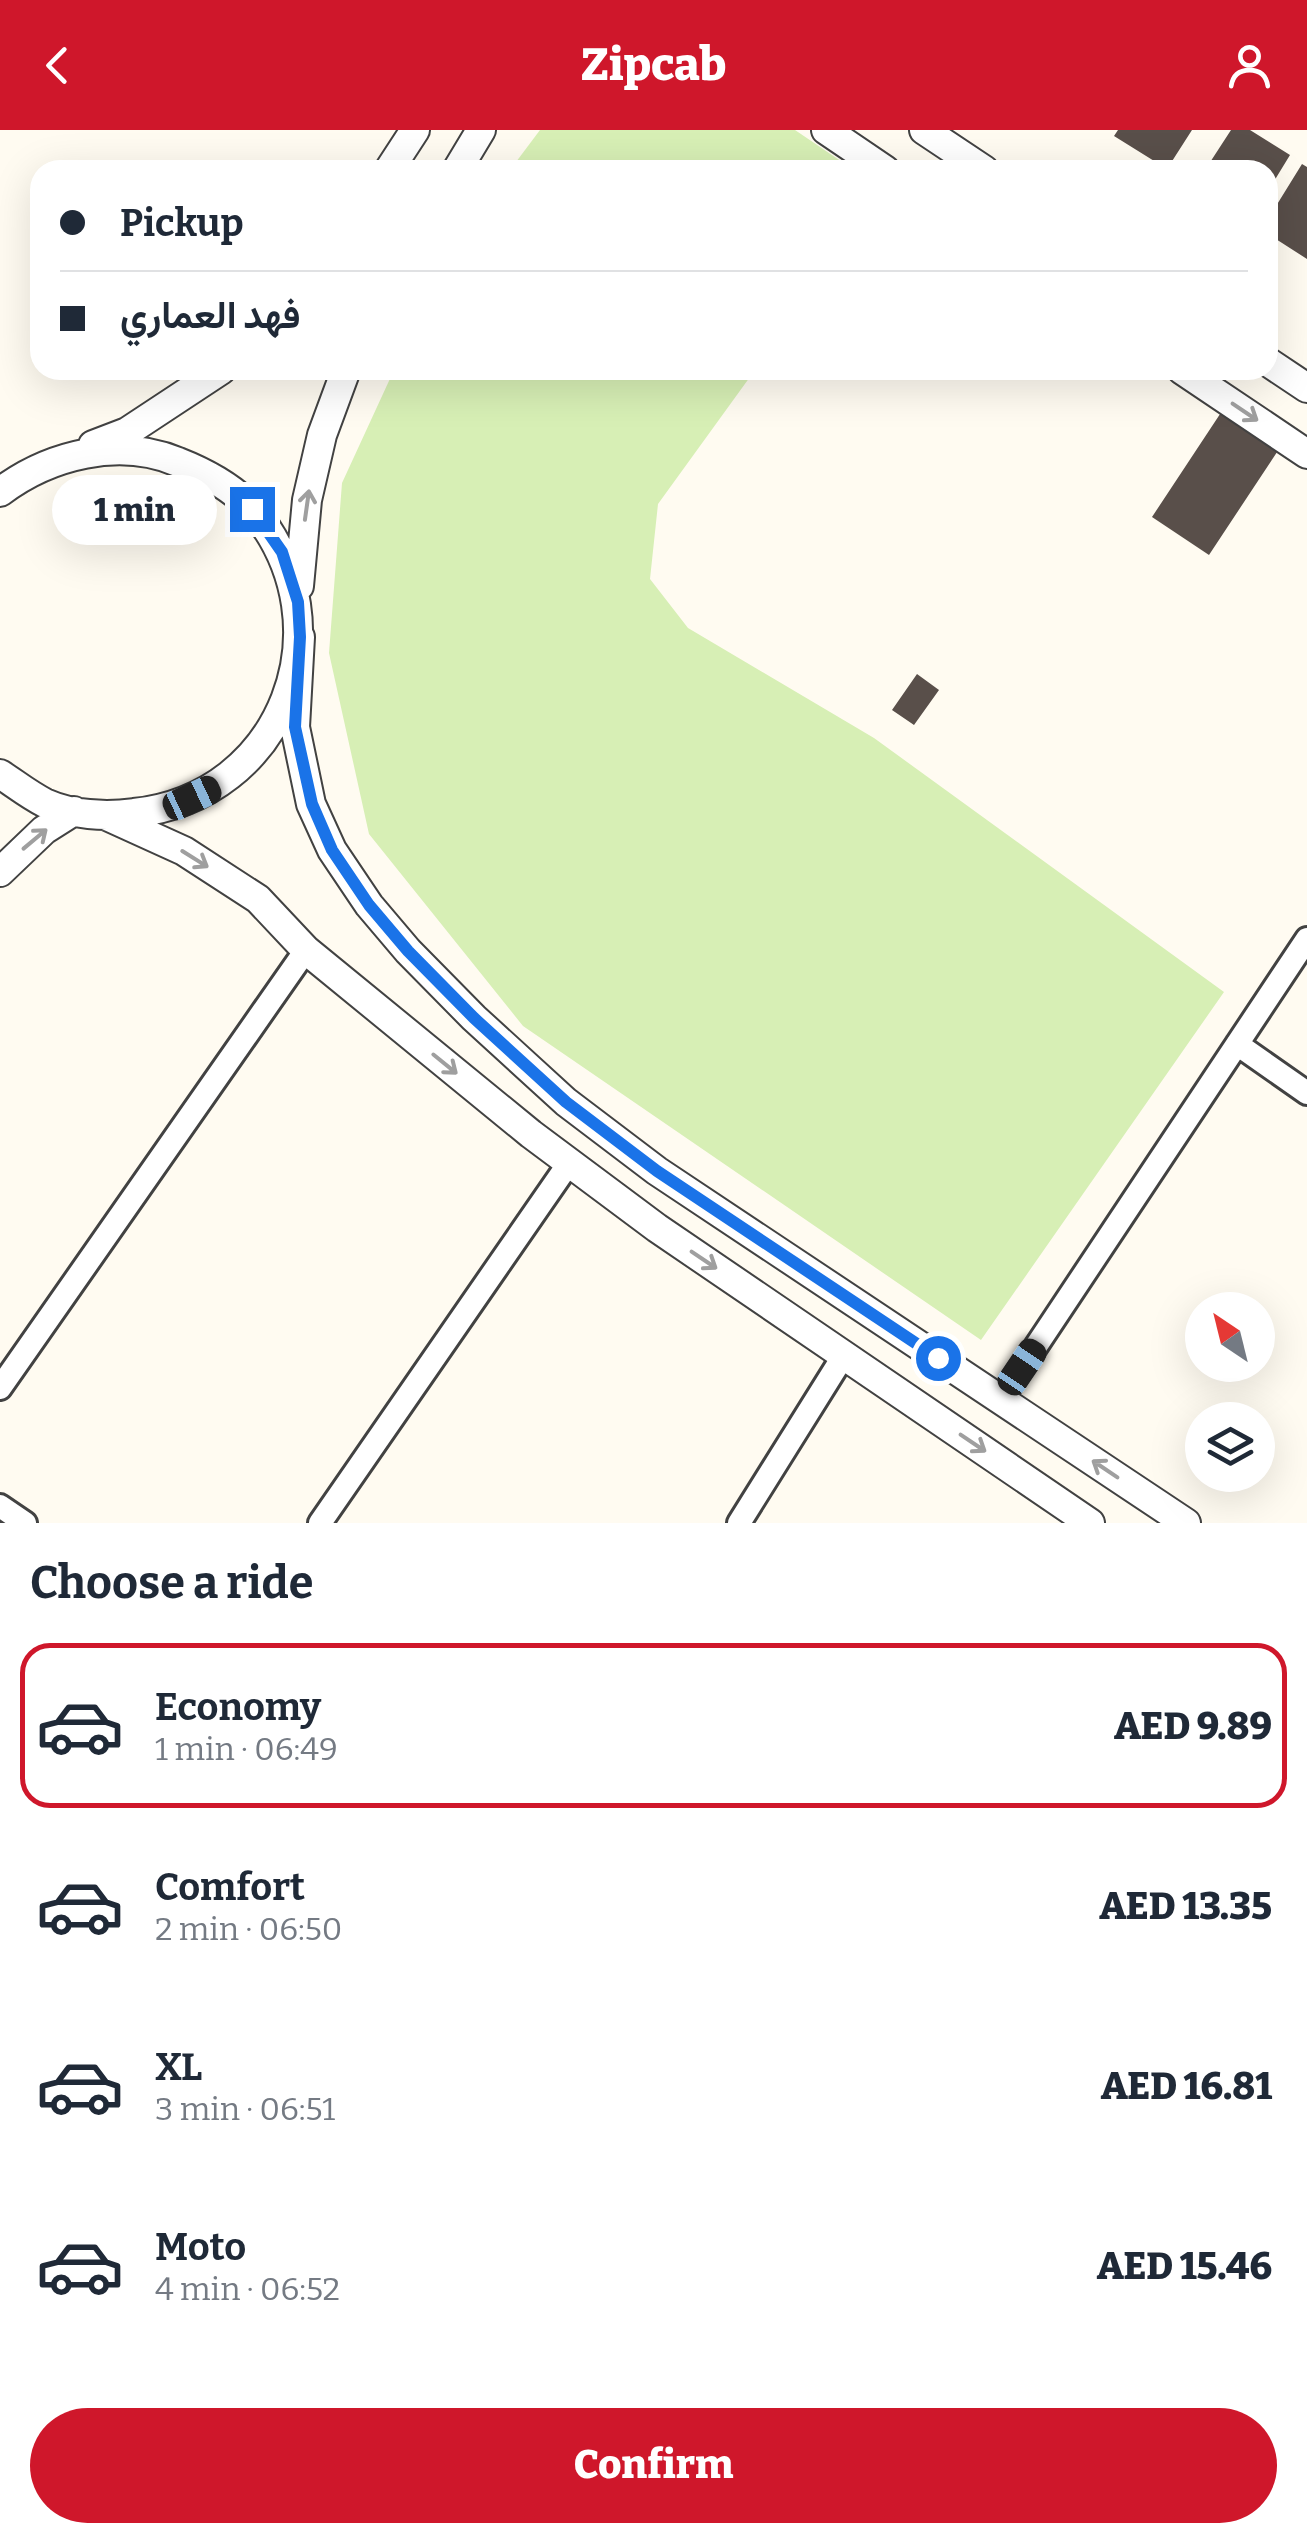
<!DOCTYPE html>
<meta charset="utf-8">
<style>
body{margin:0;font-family:Bitter,Vazirmatn,serif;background:#f6f6f7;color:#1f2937;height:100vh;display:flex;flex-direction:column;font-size:38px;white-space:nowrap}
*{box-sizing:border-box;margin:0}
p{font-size:32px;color:#747a83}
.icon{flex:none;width:55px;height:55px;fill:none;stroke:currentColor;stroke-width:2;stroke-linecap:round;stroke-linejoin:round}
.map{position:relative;height:1393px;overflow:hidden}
.side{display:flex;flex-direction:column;background:#fff;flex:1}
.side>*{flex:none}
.guide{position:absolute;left:30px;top:30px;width:1248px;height:220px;border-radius:30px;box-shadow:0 10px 40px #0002;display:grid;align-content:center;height:220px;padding:0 30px;background:#fff}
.needle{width:65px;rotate:325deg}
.tools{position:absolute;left:1185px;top:1162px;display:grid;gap:20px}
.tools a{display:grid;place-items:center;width:90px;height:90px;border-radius:50%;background:#fff;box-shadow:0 10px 40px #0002;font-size:50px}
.end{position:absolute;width:45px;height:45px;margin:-22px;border:12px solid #1a73e8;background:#fff;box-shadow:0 0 0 5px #fff}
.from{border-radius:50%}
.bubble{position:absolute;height:70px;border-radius:35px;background:#fff;box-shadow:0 10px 40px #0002;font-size:32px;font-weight:800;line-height:70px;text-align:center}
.car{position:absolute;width:30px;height:60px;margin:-30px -15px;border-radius:12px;box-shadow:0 0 8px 2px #0007;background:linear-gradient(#222 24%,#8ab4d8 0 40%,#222 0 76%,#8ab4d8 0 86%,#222 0)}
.guide b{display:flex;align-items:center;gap:35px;height:95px;font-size:38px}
.guide b+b{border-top:2px solid #e0e1e3}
.guide i{width:25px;height:25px;background:#1f2937}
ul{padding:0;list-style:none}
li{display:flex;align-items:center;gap:30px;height:165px;margin:0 20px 15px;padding:0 10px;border:5px solid transparent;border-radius:30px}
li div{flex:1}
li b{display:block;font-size:38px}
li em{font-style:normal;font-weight:800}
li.on{border-color:#cf172b}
li>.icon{width:90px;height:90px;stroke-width:1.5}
h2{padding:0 30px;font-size:45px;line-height:120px}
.button{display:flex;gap:20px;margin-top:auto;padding:20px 30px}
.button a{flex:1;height:115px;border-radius:60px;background:#cf172b;color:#fff;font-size:40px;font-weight:800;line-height:115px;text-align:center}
header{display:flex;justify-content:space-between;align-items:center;height:130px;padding:0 30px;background:#cf172b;color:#fff;font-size:45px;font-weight:800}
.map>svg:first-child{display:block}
.green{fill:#d7efb5}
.building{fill:#594f4a}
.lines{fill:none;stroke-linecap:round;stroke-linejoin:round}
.minor-casing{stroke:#424242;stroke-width:28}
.tertiary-casing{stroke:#424242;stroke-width:32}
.minor{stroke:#fff;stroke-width:22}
.tertiary{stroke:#fff;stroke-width:28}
.oneway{stroke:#9f9f9f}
.route{stroke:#1a73e8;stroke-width:12}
</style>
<header><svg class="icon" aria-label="back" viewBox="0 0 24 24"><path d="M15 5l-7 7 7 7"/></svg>Zipcab<svg class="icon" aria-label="person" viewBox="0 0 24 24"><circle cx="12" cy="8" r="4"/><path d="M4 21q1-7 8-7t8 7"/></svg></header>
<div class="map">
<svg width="1307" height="1393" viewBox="0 0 1307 1393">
<rect width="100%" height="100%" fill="#fffbf1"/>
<!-- green -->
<path class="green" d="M540 0H795L854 40H510Z
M394 240H755L658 374 650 449 688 498 874 608 1224 862 981 1210 523 896 369 704 329 523 342 353Z"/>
<!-- building -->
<path class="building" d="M1118 0H1192L1167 39 1114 6Z
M1231 0H1250L1290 25 1268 61V40H1205Z
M1302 34 1307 37V129L1268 104V89Z
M1226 275 1283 313 1209 425 1152 387Z
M917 544 939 560 914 595 892 580Z"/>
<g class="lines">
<!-- minor casing -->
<g class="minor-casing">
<path id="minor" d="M1237 914 1307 963
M0 1258 306 820
M1001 1269 1307 809
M0 1376 25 1393
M320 1393 569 1033
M739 1393 844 1225"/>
</g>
<!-- tertiary casing -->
<g class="tertiary-casing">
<path id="tertiary" d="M826 0 885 40
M924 0 984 40
M389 40 415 0
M457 40 481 0
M1268 232 1307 258
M1182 240 1307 324
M93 315 127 302 221 240
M0 362C49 325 119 307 178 332 206 343 234 358 254 381 348 496 284 667 134 683 105 687 72 685 45 673 29 665 14 653 0 644
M299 456 307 370 322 305 346 240
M300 507 295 597 311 674 332 720 369 775 408 821 474 888 566 972 657 1041 1186 1393
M107 686 184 721 258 769 306 820 531 1004 657 1098 1090 1393
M0 742 44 700 74 681"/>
</g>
<!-- minor -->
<use href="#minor" class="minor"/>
<!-- tertiary -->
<use href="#tertiary" class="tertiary"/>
</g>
<!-- one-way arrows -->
<defs><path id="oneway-shaft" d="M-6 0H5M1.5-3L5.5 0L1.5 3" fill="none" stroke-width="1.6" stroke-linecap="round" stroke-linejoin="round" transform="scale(2.5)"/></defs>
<g class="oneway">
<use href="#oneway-shaft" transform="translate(1245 282) rotate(34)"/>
<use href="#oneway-shaft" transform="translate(307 375) rotate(-82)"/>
<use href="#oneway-shaft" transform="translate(35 709) rotate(-40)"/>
<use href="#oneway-shaft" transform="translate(195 729) rotate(32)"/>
<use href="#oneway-shaft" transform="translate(445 934) rotate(39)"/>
<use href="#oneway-shaft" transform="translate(704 1130) rotate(34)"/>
<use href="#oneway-shaft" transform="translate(973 1313) rotate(34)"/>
<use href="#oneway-shaft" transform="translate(1105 1339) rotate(-146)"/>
</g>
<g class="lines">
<!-- route -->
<path class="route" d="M252 379 282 422 298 472 300 507 295 597 312 674 332 720 369 775 408 821 474 888 566 972 657 1041 938 1228"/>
</g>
</svg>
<div class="tools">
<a><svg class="needle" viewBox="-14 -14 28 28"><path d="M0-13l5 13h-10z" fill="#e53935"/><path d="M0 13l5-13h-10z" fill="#747a83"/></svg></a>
<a><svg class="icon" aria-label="layers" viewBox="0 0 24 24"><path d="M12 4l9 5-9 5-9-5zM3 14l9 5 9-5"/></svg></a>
</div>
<i class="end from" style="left:938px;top:1228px"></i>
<i class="end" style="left:252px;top:379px"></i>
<div class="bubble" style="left:52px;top:345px;width:165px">1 min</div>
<i class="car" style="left:192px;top:668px;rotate:65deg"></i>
<i class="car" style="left:1022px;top:1237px;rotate:34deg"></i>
<div class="guide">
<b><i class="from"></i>Pickup</b>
<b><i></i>فهد العماري</b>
</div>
</div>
<section class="side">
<h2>Choose a ride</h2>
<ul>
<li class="on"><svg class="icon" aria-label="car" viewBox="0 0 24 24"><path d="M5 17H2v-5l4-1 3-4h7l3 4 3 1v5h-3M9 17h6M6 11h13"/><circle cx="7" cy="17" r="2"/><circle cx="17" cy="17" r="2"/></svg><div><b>Economy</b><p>1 min · 06:49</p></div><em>AED 9.89</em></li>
<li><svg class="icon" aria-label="car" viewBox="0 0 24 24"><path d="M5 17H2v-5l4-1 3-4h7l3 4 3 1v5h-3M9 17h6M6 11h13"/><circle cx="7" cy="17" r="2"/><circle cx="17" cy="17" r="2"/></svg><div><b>Comfort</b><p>2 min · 06:50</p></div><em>AED 13.35</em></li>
<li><svg class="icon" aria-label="car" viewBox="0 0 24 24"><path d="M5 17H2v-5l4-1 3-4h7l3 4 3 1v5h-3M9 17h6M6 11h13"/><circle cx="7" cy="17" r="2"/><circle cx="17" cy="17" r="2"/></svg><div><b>XL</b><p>3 min · 06:51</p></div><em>AED 16.81</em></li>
<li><svg class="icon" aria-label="car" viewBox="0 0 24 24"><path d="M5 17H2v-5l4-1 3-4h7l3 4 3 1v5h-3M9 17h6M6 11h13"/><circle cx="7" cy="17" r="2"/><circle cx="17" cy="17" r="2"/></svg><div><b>Moto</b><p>4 min · 06:52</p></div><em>AED 15.46</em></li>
</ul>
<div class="button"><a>Confirm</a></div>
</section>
